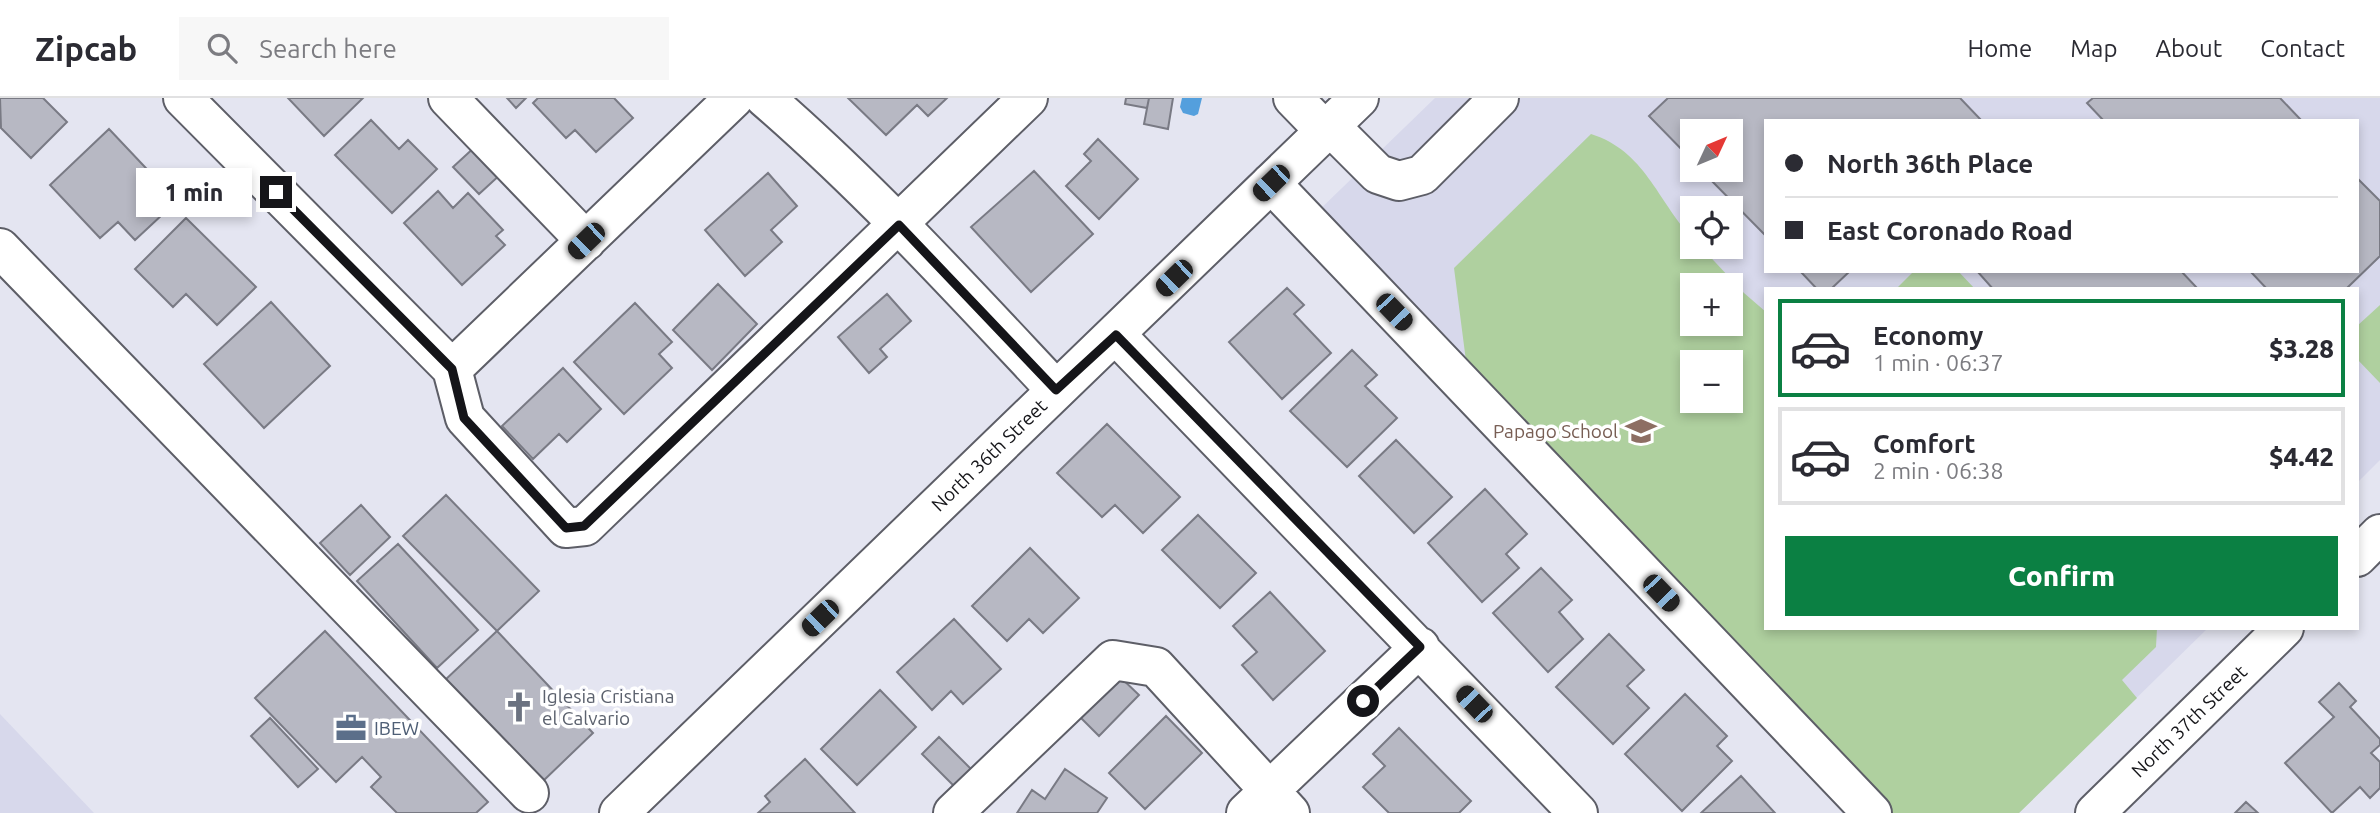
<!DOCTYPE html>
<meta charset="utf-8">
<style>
body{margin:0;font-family:Ubuntu,sans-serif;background:#f7f7f7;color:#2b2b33;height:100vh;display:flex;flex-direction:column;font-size:26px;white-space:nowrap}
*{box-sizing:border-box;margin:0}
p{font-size:23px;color:#7c7c81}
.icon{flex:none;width:38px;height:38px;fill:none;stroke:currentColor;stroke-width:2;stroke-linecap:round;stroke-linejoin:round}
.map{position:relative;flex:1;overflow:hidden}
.panel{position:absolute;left:1764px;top:189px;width:595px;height:343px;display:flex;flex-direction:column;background:#fff;border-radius:0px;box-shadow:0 4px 10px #0003}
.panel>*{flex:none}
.guide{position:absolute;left:1764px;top:21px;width:595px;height:154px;border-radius:0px;box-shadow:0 4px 10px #0003;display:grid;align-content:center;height:154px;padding:0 21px;background:#fff}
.needle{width:46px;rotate:46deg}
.controls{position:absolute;left:1680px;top:21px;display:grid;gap:14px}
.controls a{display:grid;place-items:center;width:63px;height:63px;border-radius:0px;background:#fff;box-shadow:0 4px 10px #0003;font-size:35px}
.end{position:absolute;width:32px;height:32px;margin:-16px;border:9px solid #151519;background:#fff;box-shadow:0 0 0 4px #fff}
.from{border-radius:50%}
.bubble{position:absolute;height:49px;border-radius:0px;background:#fff;box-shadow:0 4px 10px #0003;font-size:23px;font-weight:800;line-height:49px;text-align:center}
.car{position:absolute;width:21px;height:42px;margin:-21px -10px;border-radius:9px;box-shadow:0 0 5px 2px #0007;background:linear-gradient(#222 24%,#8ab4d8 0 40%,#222 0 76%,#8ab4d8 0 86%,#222 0)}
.guide b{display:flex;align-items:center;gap:24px;height:66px;font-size:26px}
.guide b+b{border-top:2px solid #e1e1e2}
.guide i{width:18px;height:18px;background:#2b2b33}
ul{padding:12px 0 0;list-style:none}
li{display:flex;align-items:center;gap:21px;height:98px;margin:0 14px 10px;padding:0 7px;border:4px solid #e1e1e2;border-radius:0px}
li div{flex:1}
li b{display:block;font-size:26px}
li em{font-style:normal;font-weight:800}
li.on{border-color:#0b8043}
li>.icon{width:63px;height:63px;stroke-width:1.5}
.button{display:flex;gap:14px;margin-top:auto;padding:14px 21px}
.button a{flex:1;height:80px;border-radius:0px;background:#0b8043;color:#fff;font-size:28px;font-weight:800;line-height:80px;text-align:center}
header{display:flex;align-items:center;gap:42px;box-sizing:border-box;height:98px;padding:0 35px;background:#fff;border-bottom:2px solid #e1e1e2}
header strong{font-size:33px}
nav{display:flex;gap:38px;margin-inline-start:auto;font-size:24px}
.search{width:490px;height:63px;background:#f7f7f7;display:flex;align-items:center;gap:18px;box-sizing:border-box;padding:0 24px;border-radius:0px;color:#7c7c81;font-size:26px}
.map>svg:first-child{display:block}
.built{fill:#d7d8eb;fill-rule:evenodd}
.green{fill:#afd09f;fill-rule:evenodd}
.water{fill:#549fdd}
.building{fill:#b7b8c3;stroke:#797a84;stroke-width:2}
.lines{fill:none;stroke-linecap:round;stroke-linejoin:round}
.minor-casing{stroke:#5d5e67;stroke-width:42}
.major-casing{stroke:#5d5e67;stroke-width:42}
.minor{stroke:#fff;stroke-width:38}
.major{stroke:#fff;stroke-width:38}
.route{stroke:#151519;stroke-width:9}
.labels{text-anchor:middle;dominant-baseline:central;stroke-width:7;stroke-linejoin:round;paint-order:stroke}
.education-label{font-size:19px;fill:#785e54;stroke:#fff;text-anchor:end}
.street-label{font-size:19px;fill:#151519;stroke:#fff}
.worship-label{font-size:19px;fill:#5b616d;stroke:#fff;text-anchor:start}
.service-label{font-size:19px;fill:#4e5e75;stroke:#fff;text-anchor:start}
</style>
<header>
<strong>Zipcab</strong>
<div class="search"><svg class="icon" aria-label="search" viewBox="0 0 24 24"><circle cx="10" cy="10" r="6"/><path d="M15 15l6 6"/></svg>Search here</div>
<nav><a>Home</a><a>Map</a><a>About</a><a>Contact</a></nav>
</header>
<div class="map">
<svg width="2380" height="715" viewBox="0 0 2380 715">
<rect width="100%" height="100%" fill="#e4e5f1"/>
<!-- built -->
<path class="built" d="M1435 0H2380V362L2357 385V191H1766V530H2208L2019 715H1884L1312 119ZM1766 23H2357V173H1766ZM1692 33H1731V72H1692ZM1692 110H1731V149H1692ZM1692 187H1731V226H1692ZM1692 264H1731V303H1692Z
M0 616 94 715H0Z"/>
<!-- green -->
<path class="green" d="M1591 36C1645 53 1657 102 1692 140V149H1701L1744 195 1766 214V530H2157L2156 549 2122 582 2137 600 2019 715H1882L1470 294 1454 170ZM1692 187H1731V226H1692ZM1692 264H1731V303H1692Z
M1914 173H1958L1975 191H1896Z
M2380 207V285L2357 261V228Z"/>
<!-- water -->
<path class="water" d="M1182 0H1202L1198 16 1194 18 1183 15 1180 9Z"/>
<!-- building -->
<path class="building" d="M0 0H43L67 24 31 60 1 30Z
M288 0H363L324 38Z
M507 0H526L516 10Z
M538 0H614L633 20 596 54 575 32 566 40 533 5Z
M848 0H947L928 18 917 7 886 37Z
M1126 0H1149L1147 10 1125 6Z
M1149 0H1173L1168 31 1144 26Z
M1668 0H1960L1982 23H1766V138L1701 72H1731V33H1692V62L1649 18Z
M2093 0H2280L2302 23H2104L2087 5Z
M371 22 399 51 408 42 437 71 392 115 335 57Z
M109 31 177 103 135 142 118 124 100 140 50 87Z
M1098 41 1138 81 1099 121 1066 88 1091 63 1084 56Z
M477 47 502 75 479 96 453 69Z
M1034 73 1093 136 1031 194 971 129Z
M768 75 797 108 771 132 782 144 745 178 705 132Z
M2357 80 2380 103V158L2346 191H2267L2250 173H2357Z
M438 93 453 110 468 95 503 132 496 138 505 147 462 187 404 125Z
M186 120 256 189 217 227 186 196 173 209 135 171Z
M1800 173H1850L1831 191H1817Z
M1977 173H2181L2198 191H1993Z
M718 186 757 226 712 272 673 232Z
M1287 190 1304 207 1294 216 1331 255 1282 301 1229 244Z
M887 196 911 223 880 251 887 259 869 275 838 239Z
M271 204 330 268 264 330 204 266Z
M635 205 672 244 659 256 672 270 624 316 574 264Z
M1352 252 1377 277 1365 288 1397 320 1347 369 1290 313Z
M563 270 601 311 567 344 559 336 533 361 502 328Z
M1107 326 1180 399 1143 435 1115 407 1102 419 1057 375Z
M1396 342 1452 399 1414 435 1359 378Z
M1485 391 1527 436 1506 456 1519 470 1482 504 1428 445Z
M446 397 539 493 497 533 403 438Z
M361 407 390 439 350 477 320 445Z
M1198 417 1256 475 1220 510 1162 452Z
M398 446 478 532 437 570 357 483Z
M1030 450 1079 500 1043 535 1029 521 1007 543 972 508Z
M1541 470 1572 502 1559 514 1583 541 1548 574 1493 515Z
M1270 494 1325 553 1273 602 1242 567 1257 554 1233 528Z
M954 521 1001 571 963 606 951 593 932 612 897 574Z
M325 533 488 704 476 715H397L371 689 381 679 362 659 336 684 255 600Z
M497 533 593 635 541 685 444 583Z
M1609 536 1644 572 1627 588 1649 610 1613 646 1556 589Z
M1117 576 1139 597 1099 638 1077 616Z
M2339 585 2356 603 2350 609 2380 641V647L2371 655 2380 664V690L2370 700 2360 689 2332 715 2285 665 2334 619 2319 604Z
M880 592 916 629 857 687 821 651Z
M1685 596 1727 638 1717 648 1732 663 1682 713 1625 656Z
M1166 618 1202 655 1145 711 1109 675Z
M270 620 318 671 298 689 251 638Z
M1399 630 1471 703 1459 715H1389L1363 689 1385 668 1373 656Z
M939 639 972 672 955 689 922 656Z
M805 661 855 715H758L770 704 765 698Z
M1065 671 1107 700 1097 715H1017L1032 692 1045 701Z
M1741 678 1775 715H1701Z
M2246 704 2258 715H2235Z"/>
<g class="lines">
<!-- minor casing -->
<g class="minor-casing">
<path id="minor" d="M183 0 452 271
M448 0 586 143
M765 0C869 90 962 192 1056 292
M1293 0 1325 33
M1330 28 1378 76 1399 83 1422 77 1499 0
M1271 85 1872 715
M0 150 529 695
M1116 237 1578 715
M452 271 465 320 566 430 585 428 1028 0
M452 271 734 0
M2357 459 2380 436
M953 715 1113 562 1156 569 1290 715
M1246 715 1420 549
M2095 715 2284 530"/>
</g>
<!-- major casing -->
<g class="major-casing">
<path id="major" d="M619 715 1359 0"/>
</g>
<!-- minor -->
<use href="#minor" class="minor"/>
<!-- major -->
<use href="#major" class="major"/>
</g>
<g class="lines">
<!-- route -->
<path class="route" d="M276 94 452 271 464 320 566 430 584 428 899 127 1056 292 1116 237 1420 549 1363 603"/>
</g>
<!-- icons -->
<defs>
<g id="school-bare" transform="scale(2.415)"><path d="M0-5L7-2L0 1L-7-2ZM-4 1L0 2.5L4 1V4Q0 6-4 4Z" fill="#8d6e63" stroke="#fff" stroke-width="2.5" paint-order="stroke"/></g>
<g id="church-bare" transform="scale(2.415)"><path d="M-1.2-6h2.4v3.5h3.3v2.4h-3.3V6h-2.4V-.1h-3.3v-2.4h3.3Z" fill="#6b7280" stroke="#fff" stroke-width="2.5" paint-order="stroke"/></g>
<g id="office-bare" transform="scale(2.415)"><path d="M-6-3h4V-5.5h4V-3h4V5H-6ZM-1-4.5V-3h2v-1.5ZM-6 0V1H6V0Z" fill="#5c6f8a" stroke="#fff" stroke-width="2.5" paint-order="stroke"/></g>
</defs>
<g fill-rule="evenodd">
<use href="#school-bare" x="1641" y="333"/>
<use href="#church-bare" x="519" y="609"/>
<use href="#office-bare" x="351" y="630"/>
</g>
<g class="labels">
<!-- education labels -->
<g class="education-label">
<text x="1618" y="333">Papago School</text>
</g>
<!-- street labels -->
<g class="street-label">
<text transform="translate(989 357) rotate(-44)">North 36th Street</text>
<text transform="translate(2189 623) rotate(-44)">North 37th Street</text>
</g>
<!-- worship labels -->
<g class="worship-label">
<text x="542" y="598">Iglesia Cristiana<tspan x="542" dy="22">el Calvario</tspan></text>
</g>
<!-- service labels -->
<g class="service-label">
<text x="374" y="630">IBEW</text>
</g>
</g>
</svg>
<div class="controls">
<a><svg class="needle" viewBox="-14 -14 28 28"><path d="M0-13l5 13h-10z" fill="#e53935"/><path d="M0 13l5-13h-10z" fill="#7c7c81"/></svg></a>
<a><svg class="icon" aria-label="locate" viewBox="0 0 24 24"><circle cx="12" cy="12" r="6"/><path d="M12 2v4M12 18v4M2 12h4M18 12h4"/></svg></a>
<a>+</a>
<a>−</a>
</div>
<i class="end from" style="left:1363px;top:603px"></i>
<i class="end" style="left:276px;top:94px"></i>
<div class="bubble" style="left:136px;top:70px;width:116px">1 min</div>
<i class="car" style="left:1271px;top:85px;rotate:226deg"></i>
<i class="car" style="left:586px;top:143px;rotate:226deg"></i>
<i class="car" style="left:1174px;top:180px;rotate:226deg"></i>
<i class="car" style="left:1394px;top:214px;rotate:136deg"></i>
<i class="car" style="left:1661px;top:495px;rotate:136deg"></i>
<i class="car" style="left:820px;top:520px;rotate:226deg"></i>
<i class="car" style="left:1474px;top:606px;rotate:316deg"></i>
<div class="guide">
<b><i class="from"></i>North 36th Place</b>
<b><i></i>East Coronado Road</b>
</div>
<section class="panel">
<ul>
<li class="on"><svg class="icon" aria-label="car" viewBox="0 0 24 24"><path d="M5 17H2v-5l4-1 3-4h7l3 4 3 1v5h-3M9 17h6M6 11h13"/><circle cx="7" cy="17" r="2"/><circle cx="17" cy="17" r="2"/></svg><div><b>Economy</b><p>1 min · 06:37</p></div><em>$3.28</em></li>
<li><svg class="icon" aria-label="car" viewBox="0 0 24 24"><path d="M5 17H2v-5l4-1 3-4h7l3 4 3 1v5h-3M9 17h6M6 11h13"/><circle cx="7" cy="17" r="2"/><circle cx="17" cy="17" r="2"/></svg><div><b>Comfort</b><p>2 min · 06:38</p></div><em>$4.42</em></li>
</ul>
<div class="button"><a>Confirm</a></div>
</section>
</div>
